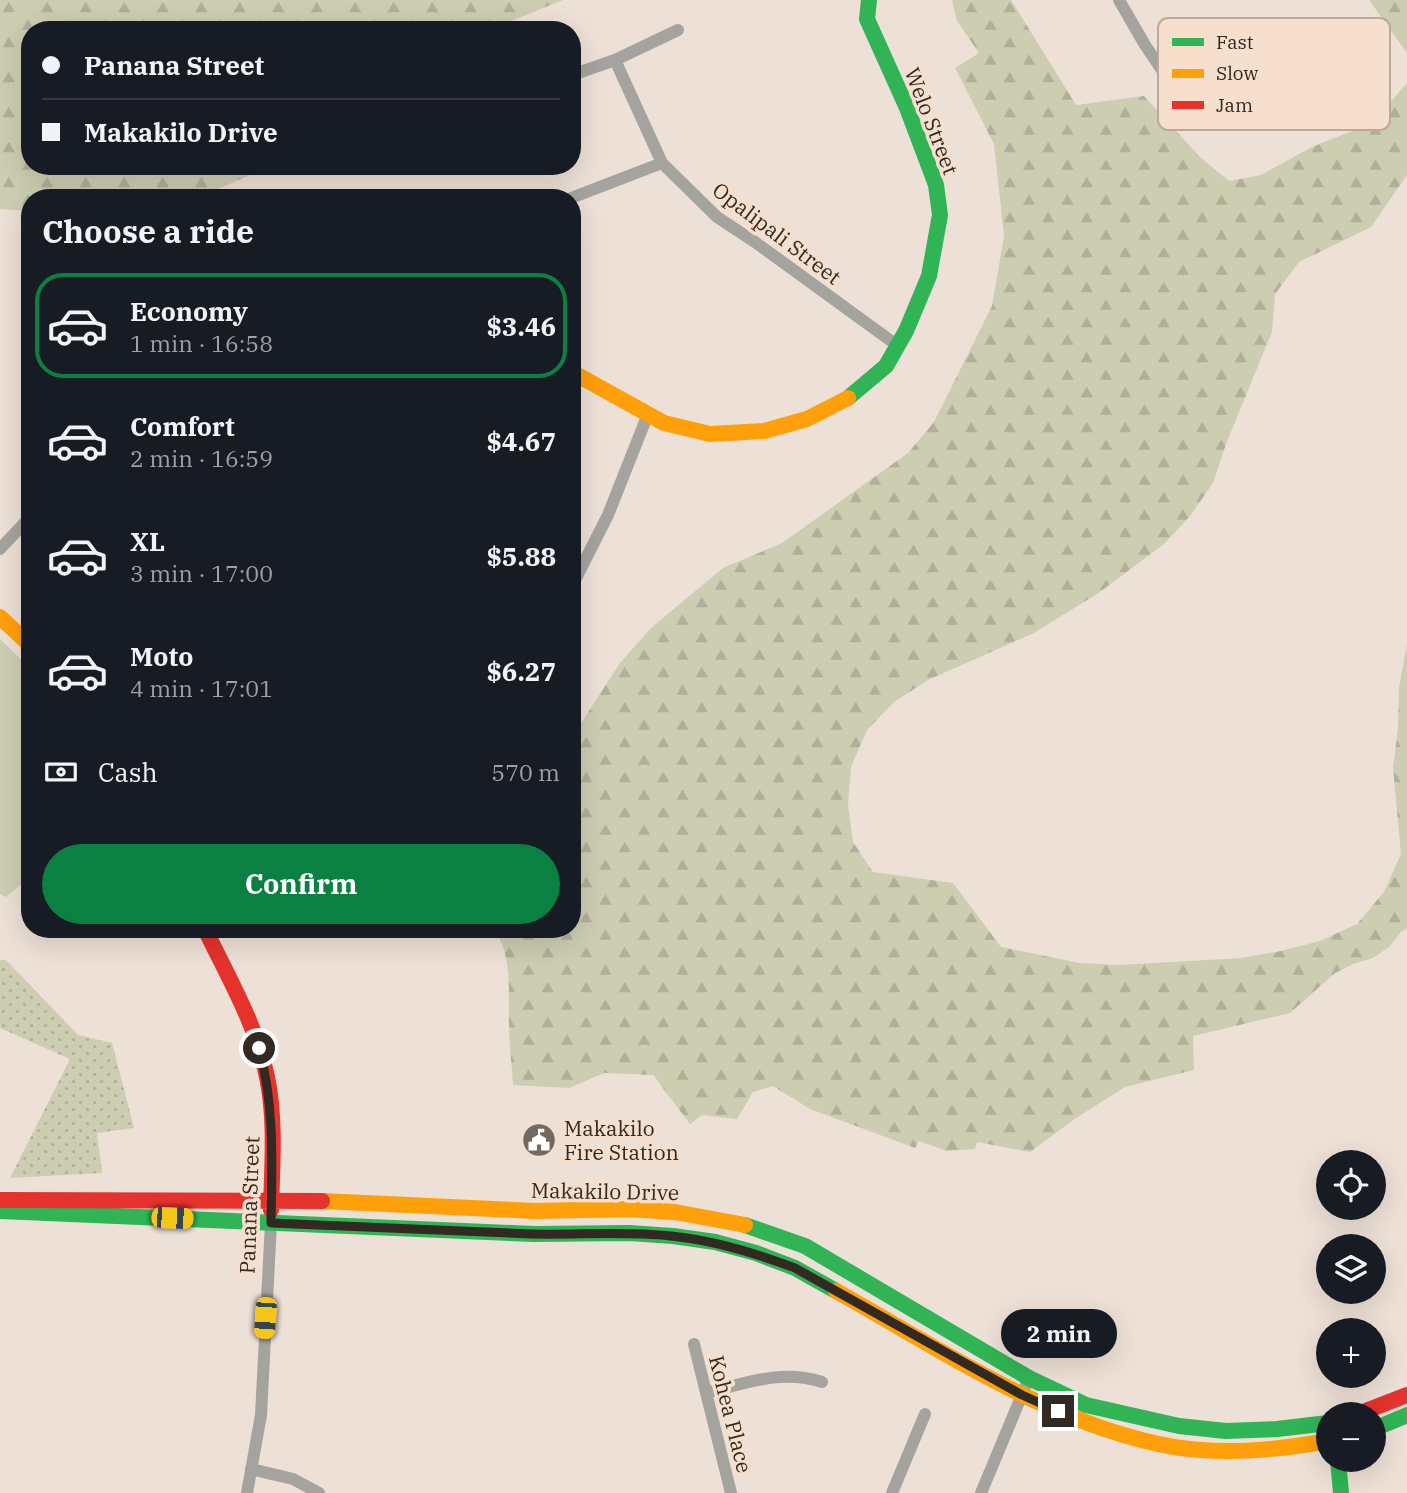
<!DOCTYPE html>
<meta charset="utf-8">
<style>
body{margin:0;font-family:"IBM Plex Serif",serif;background:#20242c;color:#f1f3f6;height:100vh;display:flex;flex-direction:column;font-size:26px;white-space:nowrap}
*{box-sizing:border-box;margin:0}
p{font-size:23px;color:#9ea1a6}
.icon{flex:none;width:38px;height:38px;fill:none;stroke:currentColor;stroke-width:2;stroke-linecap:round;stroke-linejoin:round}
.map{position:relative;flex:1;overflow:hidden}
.drawer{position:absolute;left:21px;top:189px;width:560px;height:749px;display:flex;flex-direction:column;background:#171b24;border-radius:28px;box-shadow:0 7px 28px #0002}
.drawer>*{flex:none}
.hud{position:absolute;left:21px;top:21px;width:560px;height:154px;border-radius:28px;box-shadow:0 7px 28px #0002;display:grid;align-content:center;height:154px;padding:0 21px;background:#171b24}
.controls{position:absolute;left:1316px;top:1150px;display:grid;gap:14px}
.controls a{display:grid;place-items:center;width:70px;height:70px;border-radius:50%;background:#171b24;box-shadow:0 7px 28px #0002;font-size:35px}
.end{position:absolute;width:32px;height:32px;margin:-16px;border:9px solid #312922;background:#fff;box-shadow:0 0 0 4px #fff}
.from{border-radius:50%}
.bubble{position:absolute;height:49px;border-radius:24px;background:#171b24;box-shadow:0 7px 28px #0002;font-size:23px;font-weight:700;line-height:49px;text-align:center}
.car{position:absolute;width:21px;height:42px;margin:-21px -10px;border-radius:9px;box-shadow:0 0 5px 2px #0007;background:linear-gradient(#f5c518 24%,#345 0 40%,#f5c518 0 76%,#345 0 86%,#f5c518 0)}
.hud b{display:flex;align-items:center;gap:24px;height:66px;font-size:26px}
.hud b+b{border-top:2px solid #363941}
.hud i{width:18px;height:18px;background:#f1f3f6}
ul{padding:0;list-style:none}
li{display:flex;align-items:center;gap:21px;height:105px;margin:0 14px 10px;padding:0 7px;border:4px solid transparent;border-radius:28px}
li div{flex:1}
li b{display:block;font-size:26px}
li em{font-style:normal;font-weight:700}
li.on{border-color:#0b8043}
li>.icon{width:63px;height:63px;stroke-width:1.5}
h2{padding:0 21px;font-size:32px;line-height:84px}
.pay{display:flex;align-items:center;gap:18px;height:77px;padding:0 21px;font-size:26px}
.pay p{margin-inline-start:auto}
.button{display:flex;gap:14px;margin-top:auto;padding:14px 21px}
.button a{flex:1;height:80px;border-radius:42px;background:#0b8043;color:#fff;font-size:28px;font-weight:700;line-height:80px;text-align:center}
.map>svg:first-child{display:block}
.grass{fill:url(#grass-dots)}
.forest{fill:url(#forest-firs)}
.green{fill:#cdcdb2}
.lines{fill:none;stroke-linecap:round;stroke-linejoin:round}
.street{stroke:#a4a39e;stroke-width:12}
.fast{stroke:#30b455;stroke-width:16}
.slow{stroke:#ff9f0a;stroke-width:16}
.jam{stroke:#e5322d;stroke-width:16}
.route{stroke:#312922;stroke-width:9}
.labels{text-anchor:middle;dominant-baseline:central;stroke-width:7;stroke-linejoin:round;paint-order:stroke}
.street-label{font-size:21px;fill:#312922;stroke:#f6dfcd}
.poi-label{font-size:21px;fill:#312922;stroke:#f6dfcd;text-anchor:start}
.key{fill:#f6dfcd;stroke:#bba89a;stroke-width:2}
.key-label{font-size:19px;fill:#312922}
</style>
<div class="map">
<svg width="1407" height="1493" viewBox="0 0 1407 1493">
<defs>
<pattern id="grass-dots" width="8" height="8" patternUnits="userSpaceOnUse" patternTransform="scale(1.75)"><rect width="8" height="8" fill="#cdcdb2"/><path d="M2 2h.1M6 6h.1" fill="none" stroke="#b0b099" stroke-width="1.8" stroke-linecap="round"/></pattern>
<pattern id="forest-firs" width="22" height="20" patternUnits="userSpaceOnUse" patternTransform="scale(1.75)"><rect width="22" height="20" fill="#cdcdb2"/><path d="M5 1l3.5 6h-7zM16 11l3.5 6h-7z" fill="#b0b099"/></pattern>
</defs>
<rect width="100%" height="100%" fill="#ede0d6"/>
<!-- grass -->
<path class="grass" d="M0 960H6L78 1035 112 1043 134 1128 97 1133 102 1173 10 1178 70 1059 0 1028Z"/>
<!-- forest -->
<path class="forest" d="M0 0H563L489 30H30V166H258L257 172 197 198H30V211L0 209Z
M952 0H1011L1076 105 1144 96 1201 158 1229 181 1261 175 1312 147 1372 123 1407 83V175L1371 227 1299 262 1275 294 1272 332 1226 444 1213 483 1190 516 1164 544 1100 592 1034 633 928 680 894 702 867 730 851 767 848 805 853 842 873 872 953 883 1001 947 1079 963 1118 965 1242 958 1281 951 1320 941 1357 924 1384 892 1401 854 1393 768 1398 728 1399 687 1407 645V928L1401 932 1389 947 1373 958 1353 964 1335 973 1290 1013 1193 1036 1194 1070 1125 1087 1076 1118 1030 1152 977 1142 975 1149 947 1151 919 1141 915 1148 810 1109 773 1086 753 1092 737 1119 702 1115 690 1124 653 1075 604 1073 569 1088 513 1085C512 1065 509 1045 509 1025 508 990 513 961 495 929H572V737L620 663 651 628 723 568 782 543 908 453 934 422 992 306 1004 236 994 144 955 68 979 53 957 21Z
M1369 0H1407V53Z"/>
<!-- green -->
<path class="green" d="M0 639 30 668V877L6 897 0 894Z"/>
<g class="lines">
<!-- street -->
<path class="street" d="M1119 0 1145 45 1187 107
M615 60 662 163 717 217 755 242 898 346
M572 75 615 60 678 30
M571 198 662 163
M0 549 30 517
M572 586 608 515 648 414
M694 1344 731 1493
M706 1393C746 1383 782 1369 822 1382
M251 1469 293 1479 319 1493
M247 1493 261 1415 271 1223
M892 1493 925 1414
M981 1493 1029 1378"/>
<!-- fast -->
<path class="fast" d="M848 398 886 366 906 331 929 276 940 215 936 185 907 108 867 19 869 0
M0 1211 534 1234 629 1233 673 1236 715 1242 756 1253 795 1268 836 1291
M745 1225 805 1246 1029 1378 1086 1405 1179 1426 1226 1431 1277 1429 1328 1423
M1374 1429 1407 1415
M1338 1460 1341 1493"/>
<!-- slow -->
<path class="slow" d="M572 372 664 423 710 434 764 431 807 419 848 398
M0 617 30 645
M322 1201 535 1211 630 1209 675 1212 745 1225
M836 1291C940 1349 1055 1427 1174 1447 1226 1455 1277 1450 1328 1441"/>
<!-- jam -->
<path class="jam" d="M205 929C228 977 256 1024 267 1077 276 1120 272 1166 271 1210
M0 1200 322 1201
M1358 1414 1407 1395"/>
</g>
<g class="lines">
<!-- route -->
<path class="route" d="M259 1048C275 1108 272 1162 271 1223 358 1226 445 1231 532 1234 579 1235 625 1231 671 1236 714 1240 755 1253 795 1268L1022 1395 1058 1411"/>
</g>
<!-- icons -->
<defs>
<g id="civic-disc" transform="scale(1.75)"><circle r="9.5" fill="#736961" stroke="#f6dfcd"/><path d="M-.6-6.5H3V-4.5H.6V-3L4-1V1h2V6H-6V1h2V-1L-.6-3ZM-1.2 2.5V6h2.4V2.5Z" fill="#fff"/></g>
</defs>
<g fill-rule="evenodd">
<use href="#civic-disc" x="539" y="1140"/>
</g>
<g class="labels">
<!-- street labels -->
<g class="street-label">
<text transform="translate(932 121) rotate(69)">Welo Street</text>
<text transform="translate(777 233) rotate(37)">Opalipali Street</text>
<text transform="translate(605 1191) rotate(1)">Makakilo Drive</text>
<text transform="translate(249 1205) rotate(-88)">Panana Street</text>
<text transform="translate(731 1414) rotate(76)">Kohea Place</text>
</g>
<!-- poi labels -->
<g class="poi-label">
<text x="564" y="1128">Makakilo<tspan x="564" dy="24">Fire Station</tspan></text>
</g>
</g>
<!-- legend -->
<rect x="1158" y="18" width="232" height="112" rx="10" class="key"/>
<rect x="1172" y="38" width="32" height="8" fill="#30b455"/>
<rect x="1172" y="69" width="32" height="9" fill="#ff9f0a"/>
<rect x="1172" y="101" width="32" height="8" fill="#e5322d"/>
<g class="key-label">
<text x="1216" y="49">Fast</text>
<text x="1216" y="80">Slow</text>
<text x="1216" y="112">Jam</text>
</g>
</svg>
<div class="controls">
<a><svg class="icon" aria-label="locate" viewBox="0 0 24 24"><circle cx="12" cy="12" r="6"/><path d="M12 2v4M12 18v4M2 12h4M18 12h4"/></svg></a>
<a><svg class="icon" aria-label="layers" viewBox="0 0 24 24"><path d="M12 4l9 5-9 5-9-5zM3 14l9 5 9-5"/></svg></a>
<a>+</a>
<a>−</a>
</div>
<i class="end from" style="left:259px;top:1048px"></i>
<i class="end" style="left:1058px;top:1411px"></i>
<div class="bubble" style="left:1001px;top:1309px;width:116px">2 min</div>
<i class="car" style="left:172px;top:1218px;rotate:92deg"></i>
<i class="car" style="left:265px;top:1318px;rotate:184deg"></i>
<div class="hud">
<b><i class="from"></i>Panana Street</b>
<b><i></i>Makakilo Drive</b>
</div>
<section class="drawer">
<h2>Choose a ride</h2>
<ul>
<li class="on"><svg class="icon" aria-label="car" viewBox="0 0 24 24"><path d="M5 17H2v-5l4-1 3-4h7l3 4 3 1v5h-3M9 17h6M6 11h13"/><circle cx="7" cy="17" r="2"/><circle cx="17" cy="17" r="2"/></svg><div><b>Economy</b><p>1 min · 16:58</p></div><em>$3.46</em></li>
<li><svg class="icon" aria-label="car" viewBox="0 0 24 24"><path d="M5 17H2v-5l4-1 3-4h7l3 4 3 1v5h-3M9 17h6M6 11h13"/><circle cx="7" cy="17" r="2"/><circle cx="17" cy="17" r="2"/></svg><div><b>Comfort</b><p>2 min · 16:59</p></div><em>$4.67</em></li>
<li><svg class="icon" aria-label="car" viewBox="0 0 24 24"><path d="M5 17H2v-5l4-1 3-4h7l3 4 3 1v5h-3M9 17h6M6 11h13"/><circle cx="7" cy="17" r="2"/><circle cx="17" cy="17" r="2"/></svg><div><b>XL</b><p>3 min · 17:00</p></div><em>$5.88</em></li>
<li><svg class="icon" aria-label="car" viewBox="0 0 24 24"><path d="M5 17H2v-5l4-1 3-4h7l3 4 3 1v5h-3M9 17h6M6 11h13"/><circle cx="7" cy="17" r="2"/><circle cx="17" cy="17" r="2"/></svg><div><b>Moto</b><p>4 min · 17:01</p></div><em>$6.27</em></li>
</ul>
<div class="pay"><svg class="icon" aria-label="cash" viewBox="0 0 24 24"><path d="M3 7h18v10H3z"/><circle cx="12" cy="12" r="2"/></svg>Cash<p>570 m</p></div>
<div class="button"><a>Confirm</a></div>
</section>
</div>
